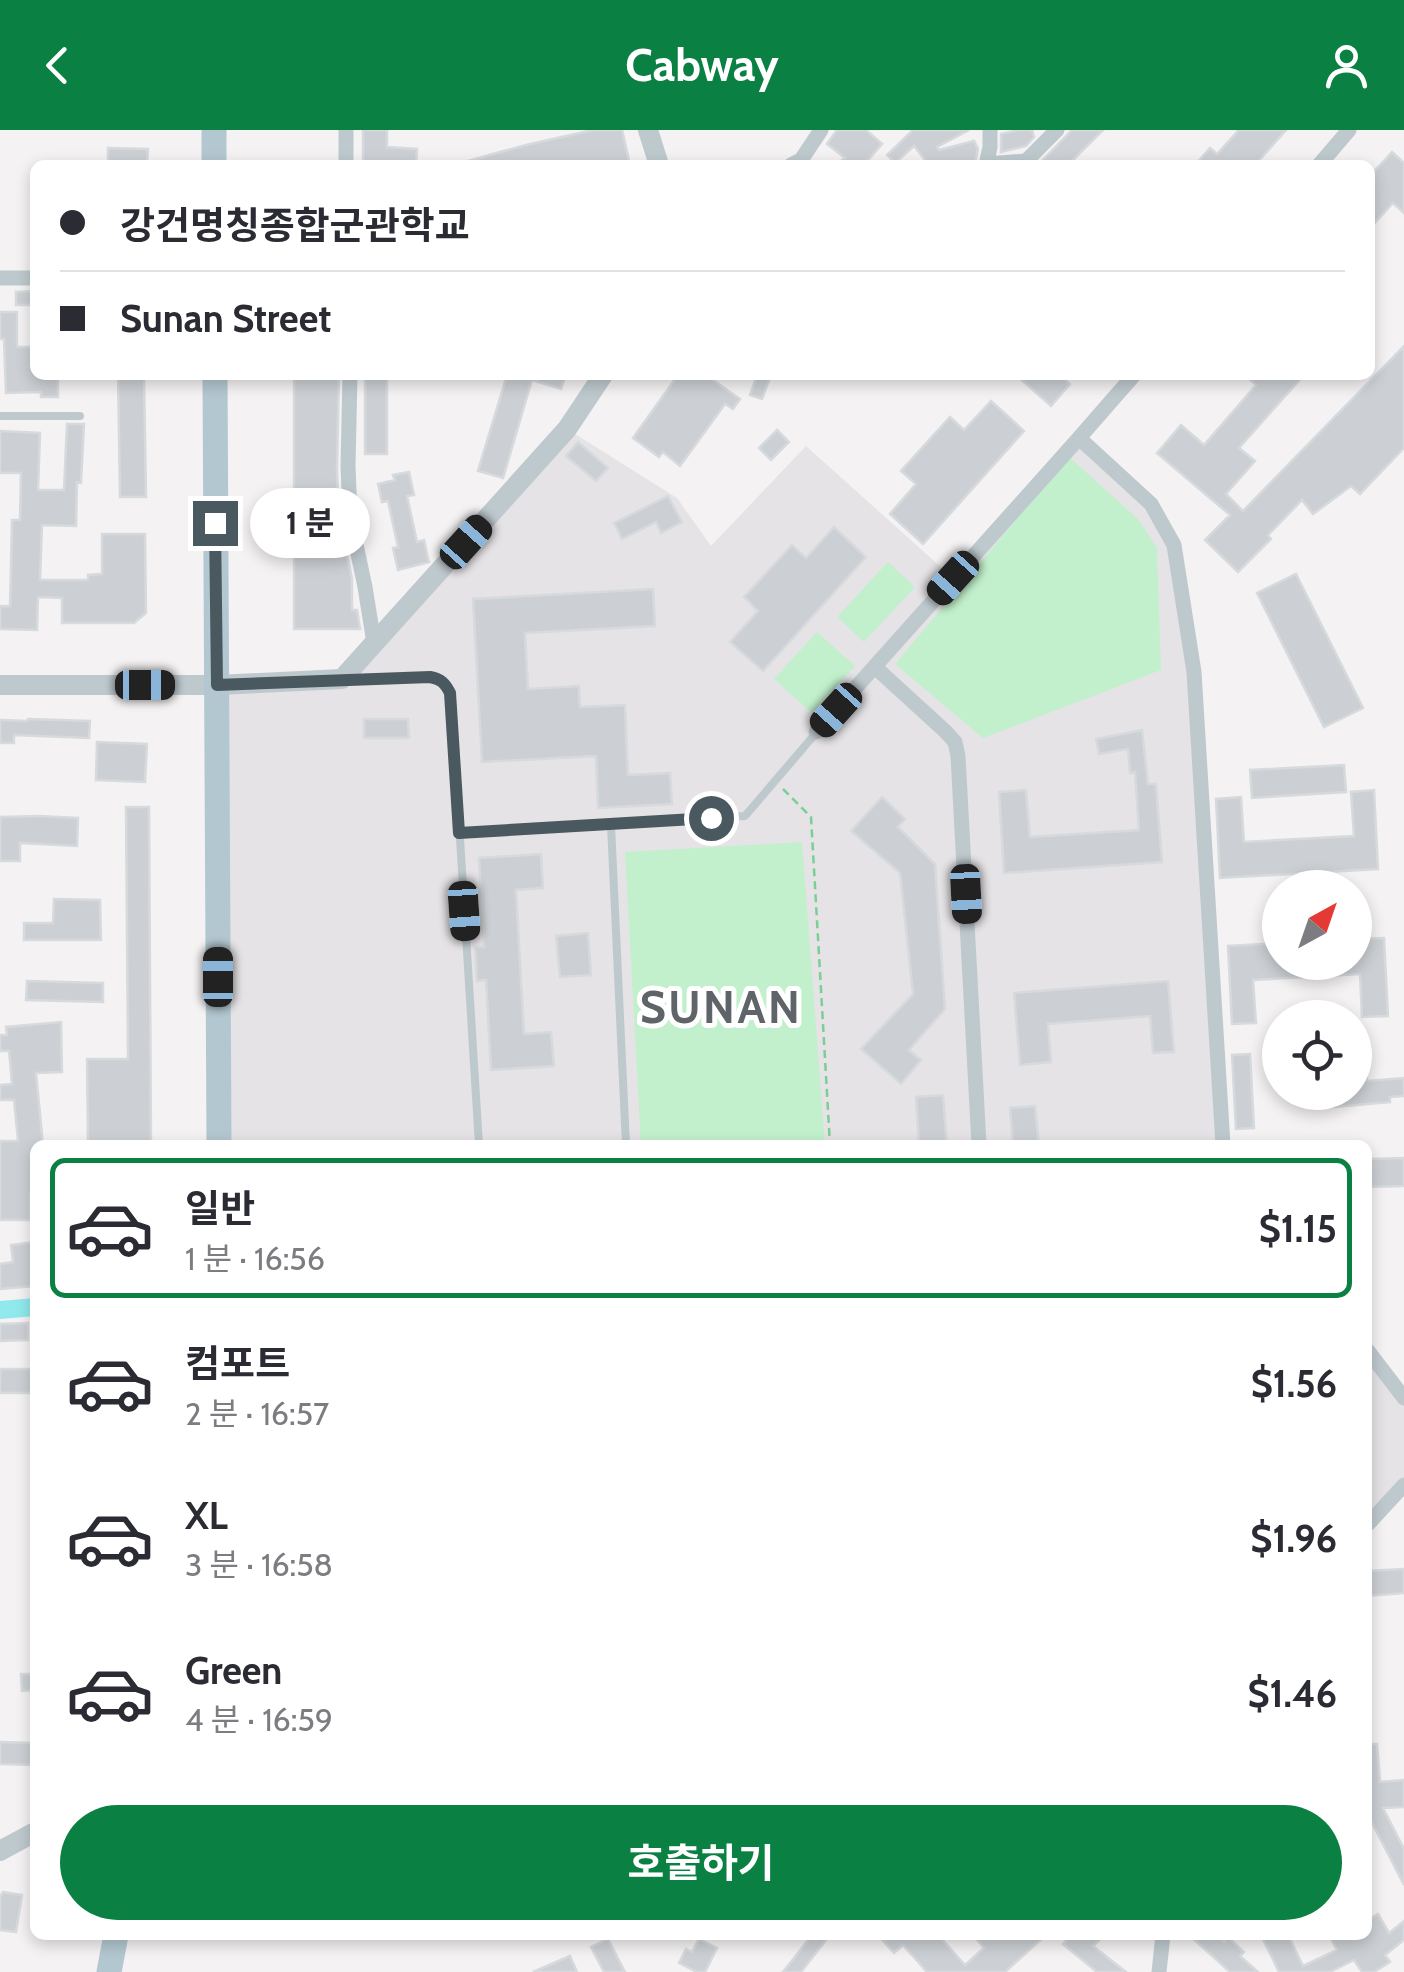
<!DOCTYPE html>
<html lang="ko">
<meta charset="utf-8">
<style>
body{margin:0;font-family:Cabin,"Noto Sans KR",sans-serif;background:#f2f2f3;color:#2b2b33;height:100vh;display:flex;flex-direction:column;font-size:38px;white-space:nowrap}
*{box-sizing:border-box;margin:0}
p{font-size:32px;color:#7c7c81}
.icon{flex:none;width:55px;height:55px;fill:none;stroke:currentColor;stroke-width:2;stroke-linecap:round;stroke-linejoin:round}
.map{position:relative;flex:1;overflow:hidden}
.details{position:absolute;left:30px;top:1010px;width:1342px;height:800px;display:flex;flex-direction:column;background:#fff;border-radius:15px;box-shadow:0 5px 15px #0003}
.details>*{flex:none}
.guide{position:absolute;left:30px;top:30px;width:1345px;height:220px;border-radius:15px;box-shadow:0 5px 15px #0003;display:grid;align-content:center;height:220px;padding:0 30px;background:#fff}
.needle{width:65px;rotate:40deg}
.controls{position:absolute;left:1262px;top:740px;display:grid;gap:20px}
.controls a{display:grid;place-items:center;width:110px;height:110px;border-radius:50%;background:#fff;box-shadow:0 5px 15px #0003;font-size:50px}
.end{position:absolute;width:45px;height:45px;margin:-22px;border:12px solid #4a5960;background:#fff;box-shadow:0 0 0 5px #fff}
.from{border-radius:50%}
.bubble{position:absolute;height:70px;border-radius:35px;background:#fff;box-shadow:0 5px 15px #0003;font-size:32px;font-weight:700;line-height:70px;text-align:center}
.car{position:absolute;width:30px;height:60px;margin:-30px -15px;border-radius:12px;box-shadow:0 0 8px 2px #0007;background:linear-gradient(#222 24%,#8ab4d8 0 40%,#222 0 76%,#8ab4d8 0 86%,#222 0)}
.guide b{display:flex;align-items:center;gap:35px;height:95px;font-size:38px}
.guide b+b{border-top:2px solid #e1e1e2}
.guide i{width:25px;height:25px;background:#2b2b33}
ul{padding:18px 0 0;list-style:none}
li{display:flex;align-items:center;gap:30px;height:140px;margin:0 20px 15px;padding:0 10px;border:5px solid transparent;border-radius:15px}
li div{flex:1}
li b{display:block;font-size:38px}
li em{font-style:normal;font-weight:700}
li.selected{border-color:#0b8043}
li>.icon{width:90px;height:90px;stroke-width:1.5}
.cta{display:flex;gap:20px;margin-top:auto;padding:20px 30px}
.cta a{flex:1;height:115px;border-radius:60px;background:#0b8043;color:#fff;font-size:40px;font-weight:700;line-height:115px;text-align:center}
header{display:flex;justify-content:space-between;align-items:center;height:130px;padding:0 30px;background:#0b8043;color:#fff;font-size:45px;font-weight:700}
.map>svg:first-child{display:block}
.education{fill:#e5e3e5}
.green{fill:#c2f0cc}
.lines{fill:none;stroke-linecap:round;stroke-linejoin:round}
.canal{stroke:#90eaed;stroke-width:18}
.building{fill:#ccd0d4;stroke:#d6dadd;stroke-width:2.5}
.path{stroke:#7acf96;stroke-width:2.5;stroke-dasharray:8 5;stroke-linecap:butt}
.service{stroke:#bec9ce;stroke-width:8}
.minor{stroke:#bec9ce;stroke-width:15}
.tertiary{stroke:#bec9ce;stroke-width:20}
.primary{stroke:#b3c7d0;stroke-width:25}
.route{stroke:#4a5960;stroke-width:12}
.labels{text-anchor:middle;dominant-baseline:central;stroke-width:10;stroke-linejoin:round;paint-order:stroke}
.district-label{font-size:45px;font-weight:bold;letter-spacing:2.5px;fill:#5e6467;stroke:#fff}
</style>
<header><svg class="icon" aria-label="back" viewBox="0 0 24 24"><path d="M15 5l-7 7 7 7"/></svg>Cabway<svg class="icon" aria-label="person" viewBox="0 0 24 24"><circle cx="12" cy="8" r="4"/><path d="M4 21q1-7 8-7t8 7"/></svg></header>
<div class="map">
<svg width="1404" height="1842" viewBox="0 0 1404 1842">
<rect width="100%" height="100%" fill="#f4f2f3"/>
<!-- education -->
<path class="education" d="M567 299 677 368 711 416 806 316 953 448 1079 308 1151 374 1174 415 1194 542 1223 1015H219L217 555 342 549Z
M1368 1221 1404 1268V1355L1368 1394Z"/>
<!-- green -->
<path class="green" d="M1069 327 1138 389 1157 418 1161 540 983 608 895 534Z
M888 432 915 457 864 512 837 487Z
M817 502 855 536 812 583 774 549Z
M802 712 825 1015H641L625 722Z"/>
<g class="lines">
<!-- canal -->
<path class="canal" d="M0 1180 35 1177"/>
</g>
<!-- building -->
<path class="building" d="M363 0H387V17L417 19 416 35H363Z
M593 0H622L630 35H469L468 31 526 15Z
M837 0H866L882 14 864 35H835L845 28 827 14Z
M913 0H969L937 17 939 20 974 11 978 19 975 34 929 35 914 16 895 33 887 25Z
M1019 0H1032L1034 7 1026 16 1001 22V4Z
M1072 0H1103L1068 35H1038Z
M1239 0H1286L1255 35H1195L1210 18 1217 24Z
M108 18 148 19 147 35H108Z
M1392 22 1404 33V83L1393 73 1370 98V46Z
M35 161V175H16V162Z
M0 182H17V217H35V245H58V267H41V262L6 263 4 209H0Z
M1404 216V318L1360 364 1351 356 1313 384 1302 370 1268 405 1271 409 1238 442 1205 410 1230 385 1157 323 1181 295 1204 315 1256 255 1245 245H1304L1239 318 1255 331 1226 364 1243 381Z
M118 245H144L146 367H120Z
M294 245H339L337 336 339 411H344L352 449V480H357L360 499H294Z
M365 245H387V324H365Z
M507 245H566L561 259 532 250 503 348 478 341Z
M678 245H706L740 269 733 279 725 274 680 336 663 322 659 327 633 308Z
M757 245H771L762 269 750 265Z
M1016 245H1060L1070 254 1051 276Z
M991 271 1024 301 923 414 890 384 916 354 901 341 950 287 964 300Z
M67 294H84L81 353 77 352 76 396 42 395 40 450H88V445L102 444V404H145L146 483 134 493H62V468L38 467 37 500 0 499V476H10L12 390H20L21 343H0V301L40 303 38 360H64Z
M777 300 789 312 771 330 759 318Z
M578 312 608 338 596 351 566 326Z
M409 342 414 365 407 366 417 412 424 410 429 432 398 440 393 418 398 417 388 371 382 372 378 354 395 350 393 345Z
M668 366 682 392 661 403 656 392 622 409 614 393Z
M834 397 866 427 763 541 730 512 758 481 744 467 792 415 806 428Z
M1296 444 1363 578 1324 597 1257 463Z
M653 459 655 496 525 503 528 559 579 556 580 577 625 575 628 645 670 643 672 674 598 678 596 626 482 632 473 469Z
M28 589 90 591 89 608 14 605V613H0V590L27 591Z
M364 589H408L409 608H364Z
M1142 600 1148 654H1156L1162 732 1004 743 999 662 1026 660 1030 707 1139 700 1135 642 1130 643 1128 619 1099 624 1096 609Z
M97 612 147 614 145 652 96 650Z
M1344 635 1346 662 1252 668 1250 640Z
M1374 660 1378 739 1220 748 1216 669 1241 667 1244 712 1354 706 1351 662Z
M882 667 905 689 898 697 935 734 945 879 909 920 921 930 901 954 861 919 913 864 900 743 851 701Z
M126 677H149L151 1015 88 1013 87 929H128Z
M39 686 78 688 77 716 20 713V731H0V687Z
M541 724 543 758 516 760 524 904 551 902 554 936 491 940 486 850 477 851 475 817H484L479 728Z
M54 769 100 770 101 810H24V793H53Z
M588 803 591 845 560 847 556 806Z
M1384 808 1388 886 1362 887 1360 844 1253 850 1256 893 1232 894 1228 816 1280 813V832H1355V809Z
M27 851 103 853V872L26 870Z
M1168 851 1174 922 1153 923 1150 886 1048 894 1051 932 1020 935 1014 863Z
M61 892 62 942 36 943 43 1015H35V1064H30V1090H0V1011H18L14 970H0V955L12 954 9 921H0V905H7L6 897Z
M1365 913 1367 951 1404 948V966L1390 967V972L1311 979 1310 962H1355V914Z
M1250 924 1254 998 1236 999 1232 925Z
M943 965 947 1015H919L916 967Z
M1035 976 1039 1015H1013L1010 978Z
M1404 1028V1056L1368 1057V1029Z
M35 1112V1156L0 1159V1134L13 1132 11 1115Z
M28 1193V1210L0 1211V1194Z
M0 1239H35V1263H0Z
M1404 1439V1463L1368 1466V1441Z
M21 1544H35V1560L22 1561Z
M0 1612 35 1613V1635L0 1634Z
M1368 1614H1377L1380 1652 1404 1650V1677L1383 1678 1404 1719V1755L1368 1685Z
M3 1762 22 1765 16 1802 0 1800V1767Z
M1378 1784 1389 1803 1404 1791V1810L1385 1825 1390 1832 1374 1842H1362L1354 1830 1330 1842H1279L1261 1805H1288L1303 1836 1337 1820 1329 1805H1368V1790Z
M812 1805H830L801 1842H783Z
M878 1805H938L965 1835 984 1818 973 1805H1046L1005 1842H927L903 1815 894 1823Z
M1071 1805H1105L1093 1816 1126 1842H1097L1063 1814Z
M1189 1805H1215L1224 1812 1228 1807 1244 1822 1240 1826 1258 1842H1230Z
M608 1809 625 1842H604L591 1817Z
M699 1809 717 1818 705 1842H697L679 1833 686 1819 692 1822Z
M570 1826 577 1842H533Z"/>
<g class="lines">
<!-- path -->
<path class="path" d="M783 659 811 687 830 1015"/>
<!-- service -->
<path class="service" d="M0 286H80
M347 549 430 547C441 549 445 553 451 563L479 1015
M611 695 626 1015
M459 703 745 686 816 603"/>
<!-- minor -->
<path class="minor" d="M346 0V35
M987 34 1026 31 1057 0
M791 35 801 30 821 0
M986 35 990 17V0
M1319 35 1349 0
M0 148H35
M350 245 348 336 350 386 365 457 374 513
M1134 245 1079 308 1151 374 1174 415 1194 542 1223 1015
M875 537 946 602 955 612 958 626 979 1015
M816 602 1079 308
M1368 1221 1404 1268
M1368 1394 1404 1355
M1159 1842 1163 1805"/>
<!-- tertiary -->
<path class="tertiary" d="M648 0 659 35
M0 555H217L342 549 567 299 603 245
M0 1721 35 1702"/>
<!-- primary -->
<path class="primary" d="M214 0V35
M215 245 219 1015
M109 1842 116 1805"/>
</g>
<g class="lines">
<!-- route -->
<path class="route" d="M215 393 217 555 430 547C441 549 445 553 450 563L459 703 711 688"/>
</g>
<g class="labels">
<!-- district labels -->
<g class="district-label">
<text x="721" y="877">SUNAN</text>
</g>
</g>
</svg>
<div class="controls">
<a><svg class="needle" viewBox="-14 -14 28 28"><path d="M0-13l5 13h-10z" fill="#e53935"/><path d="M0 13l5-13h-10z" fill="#7c7c81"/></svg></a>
<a><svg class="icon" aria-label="locate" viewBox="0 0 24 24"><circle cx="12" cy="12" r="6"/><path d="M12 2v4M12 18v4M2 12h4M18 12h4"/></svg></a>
</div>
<i class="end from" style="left:711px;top:688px"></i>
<i class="end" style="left:215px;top:393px"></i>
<div class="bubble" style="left:250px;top:358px;width:120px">1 분</div>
<i class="car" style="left:466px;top:412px;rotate:42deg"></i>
<i class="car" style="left:953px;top:448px;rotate:222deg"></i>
<i class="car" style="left:145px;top:555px;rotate:90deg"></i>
<i class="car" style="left:836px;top:580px;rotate:222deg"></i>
<i class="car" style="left:966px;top:764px;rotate:177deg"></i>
<i class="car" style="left:464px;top:781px;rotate:176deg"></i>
<i class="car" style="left:218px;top:847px;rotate:0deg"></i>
<div class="guide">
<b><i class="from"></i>강건명칭종합군관학교</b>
<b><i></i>Sunan Street</b>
</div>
<section class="details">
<ul>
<li class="selected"><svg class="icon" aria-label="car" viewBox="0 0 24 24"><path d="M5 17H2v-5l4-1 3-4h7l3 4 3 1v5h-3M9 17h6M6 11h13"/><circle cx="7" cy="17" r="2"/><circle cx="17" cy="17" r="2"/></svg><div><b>일반</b><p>1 분 · 16:56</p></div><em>$1.15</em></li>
<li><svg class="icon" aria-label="car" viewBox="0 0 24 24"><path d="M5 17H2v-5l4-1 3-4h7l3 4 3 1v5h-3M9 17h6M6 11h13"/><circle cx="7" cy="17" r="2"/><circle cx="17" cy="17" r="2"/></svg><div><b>컴포트</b><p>2 분 · 16:57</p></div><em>$1.56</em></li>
<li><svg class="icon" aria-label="car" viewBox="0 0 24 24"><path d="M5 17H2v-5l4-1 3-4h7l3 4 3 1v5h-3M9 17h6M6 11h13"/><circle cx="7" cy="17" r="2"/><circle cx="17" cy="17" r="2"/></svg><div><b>XL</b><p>3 분 · 16:58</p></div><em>$1.96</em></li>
<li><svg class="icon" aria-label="car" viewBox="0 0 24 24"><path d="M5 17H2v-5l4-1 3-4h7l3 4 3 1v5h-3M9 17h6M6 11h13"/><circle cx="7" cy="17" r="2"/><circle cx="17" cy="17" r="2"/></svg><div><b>Green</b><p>4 분 · 16:59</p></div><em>$1.46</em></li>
</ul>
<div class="cta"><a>호출하기</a></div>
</section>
</div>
